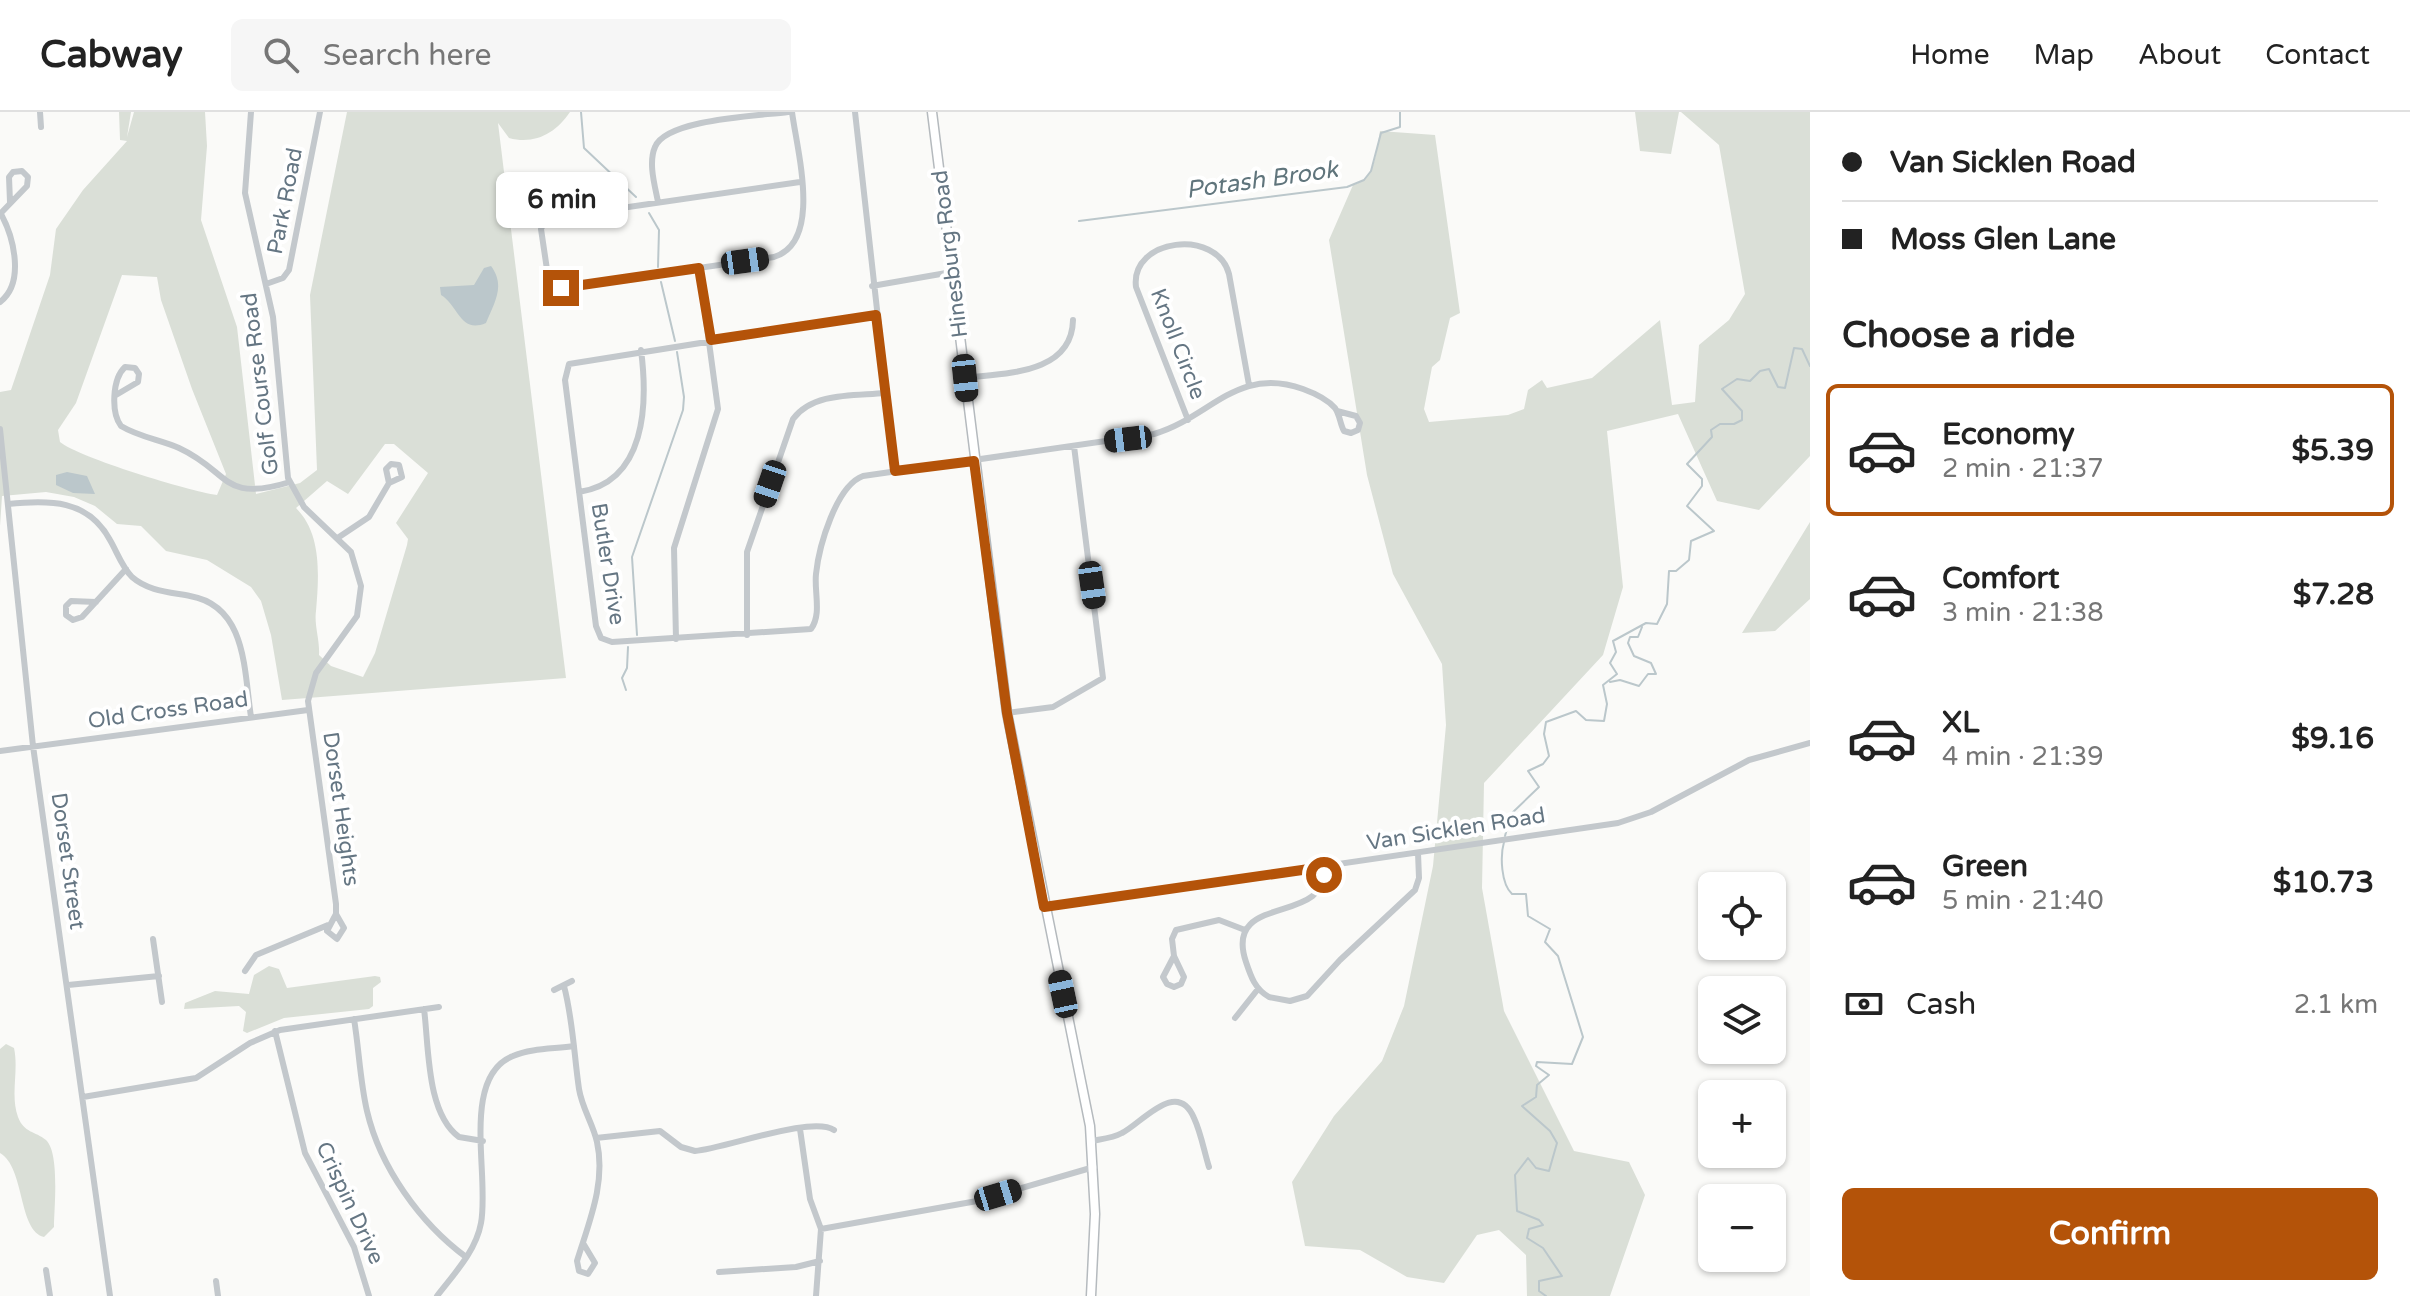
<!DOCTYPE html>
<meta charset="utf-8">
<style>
body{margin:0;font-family:"Varela Round",sans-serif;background:#f6f6f6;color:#222;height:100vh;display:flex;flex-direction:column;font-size:30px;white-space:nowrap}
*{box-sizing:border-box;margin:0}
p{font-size:26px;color:#767676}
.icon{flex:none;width:44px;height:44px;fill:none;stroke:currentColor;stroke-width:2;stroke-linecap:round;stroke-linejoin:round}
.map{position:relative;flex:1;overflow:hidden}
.panel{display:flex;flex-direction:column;background:#fff;width:600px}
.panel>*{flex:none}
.guide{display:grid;align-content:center;height:176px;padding:0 32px;background:#fff}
.tools{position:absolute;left:1698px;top:760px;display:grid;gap:16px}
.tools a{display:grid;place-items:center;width:88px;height:88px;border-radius:12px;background:#fff;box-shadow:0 2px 6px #0004;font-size:40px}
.end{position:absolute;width:36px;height:36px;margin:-18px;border:10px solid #b45309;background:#fff;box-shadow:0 0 0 4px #fff}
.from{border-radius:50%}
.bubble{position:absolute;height:56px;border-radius:12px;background:#fff;box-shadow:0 2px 6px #0004;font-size:26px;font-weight:700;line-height:56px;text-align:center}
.car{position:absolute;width:24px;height:48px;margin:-24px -12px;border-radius:10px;box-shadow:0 0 6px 2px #0007;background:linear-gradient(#222 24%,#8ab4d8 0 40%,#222 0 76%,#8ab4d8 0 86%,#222 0)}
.guide b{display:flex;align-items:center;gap:28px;height:76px;font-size:30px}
.guide b+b{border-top:2px solid #e0e0e0}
.guide i{width:20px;height:20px;background:#222}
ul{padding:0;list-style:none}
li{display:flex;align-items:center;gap:24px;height:132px;margin:0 16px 12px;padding:0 16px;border:4px solid transparent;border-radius:12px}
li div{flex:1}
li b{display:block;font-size:30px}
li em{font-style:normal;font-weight:700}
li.active{border-color:#b45309}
li>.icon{width:72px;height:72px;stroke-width:1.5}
h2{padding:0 32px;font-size:36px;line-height:96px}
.pay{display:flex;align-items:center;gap:20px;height:88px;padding:0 32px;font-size:30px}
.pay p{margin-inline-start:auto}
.button{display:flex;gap:16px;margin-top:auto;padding:16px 32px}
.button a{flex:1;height:92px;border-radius:12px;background:#b45309;color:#fff;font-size:32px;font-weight:700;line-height:92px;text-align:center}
header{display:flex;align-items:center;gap:48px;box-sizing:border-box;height:112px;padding:0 40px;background:#fff;border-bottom:2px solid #e0e0e0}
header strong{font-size:38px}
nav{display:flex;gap:44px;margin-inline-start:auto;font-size:28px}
.search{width:560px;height:72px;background:#f6f6f6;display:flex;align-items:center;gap:20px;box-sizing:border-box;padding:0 28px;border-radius:12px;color:#767676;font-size:30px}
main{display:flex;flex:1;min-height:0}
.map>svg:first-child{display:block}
.green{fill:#dadfd7;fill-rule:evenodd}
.water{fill:#bbc7cb}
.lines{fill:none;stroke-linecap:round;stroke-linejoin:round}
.stream{stroke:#bbc7cb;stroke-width:2}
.major-casing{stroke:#b5babe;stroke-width:11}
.minor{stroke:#c3c8cc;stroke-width:6}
.major{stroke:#fff;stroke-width:8}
.route{stroke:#b45309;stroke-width:10}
.labels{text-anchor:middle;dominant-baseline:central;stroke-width:8;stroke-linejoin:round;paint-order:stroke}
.street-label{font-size:22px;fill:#657683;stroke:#fff}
.water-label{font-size:24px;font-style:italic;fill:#60757c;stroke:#fff}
</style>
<header>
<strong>Cabway</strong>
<div class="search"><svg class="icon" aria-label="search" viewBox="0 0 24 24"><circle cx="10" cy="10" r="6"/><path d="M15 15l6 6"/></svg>Search here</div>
<nav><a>Home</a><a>Map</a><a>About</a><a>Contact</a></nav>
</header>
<main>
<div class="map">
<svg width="1810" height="1184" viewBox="0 0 1810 1184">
<rect width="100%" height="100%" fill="#fafaf8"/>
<!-- green -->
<path class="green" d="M119 0H131L127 25 134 0H205L207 34 201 108 237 215 256 382 300 371 317 358 310 183 347 0H570C556 21 535 33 509 26L498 11 566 566 282 588 271 523 261 489 251 475 207 448 166 439 141 414 117 412 95 394 74 385 46 380 2 384 0 414V280L11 278 50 163 56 117 83 78 127 29 120 28ZM122 163 157 165 161 188 192 277 226 362 217 383C189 379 80 346 60 330L58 318 76 291ZM385 332H394L428 361 396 411 408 427 407 433 375 541 363 565 331 554 319 543C320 528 314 513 316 499 319 463 322 422 296 396L327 369 348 382Z
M1635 0H1679L1671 42 1640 39Z
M1681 0H1810V344L1759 398 1717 389 1678 302 1607 319 1623 475 1603 543 1484 671 1482 776 1504 899 1574 1039 1629 1050 1645 1083 1610 1184H1527L1526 1143 1499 1118 1477 1123 1444 1171 1407 1165 1360 1138 1305 1134 1292 1070 1334 1004 1382 949 1404 894 1433 754 1446 613 1442 552 1393 462 1367 363 1329 128 1353 73C1376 67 1376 40 1380 19L1435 23 1460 201 1450 206 1440 248 1432 255 1424 297 1429 310 1508 303 1524 297 1528 278 1542 268 1547 276 1592 266 1660 208 1672 293 1695 290 1699 233 1729 208 1745 182 1719 33Z
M1810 410V487L1775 519 1742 521Z
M269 854 279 857 287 876 375 864 380 865 381 870 373 876V894L369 897 284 906 247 921 243 919 246 900 239 894 184 897 185 891 215 879 249 882 254 863Z
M6 932 14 936C19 959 10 983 18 1005 24 1021 35 1019 46 1028 60 1041 54 1097 54 1115L44 1125C18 1119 25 1055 0 1041V937Z"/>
<!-- water -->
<path class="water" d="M491 154C506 174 494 191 486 211 460 222 459 194 441 183L440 175 474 173 484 156Z
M67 360 87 364 95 382 73 381 56 373V363Z"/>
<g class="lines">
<!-- stream -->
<path class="stream" d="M581 0 584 36 636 85
M649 101 659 118 658 155
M1079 109 1347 75 1364 68 1371 59 1381 21 1400 15V0
M661 170 675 229
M637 523 632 445 683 298 684 285 677 240
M1610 570 1620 568 1639 574 1648 562H1656L1651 551 1634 544 1628 531 1630 525H1638L1642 515
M626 578 622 566 627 556 628 535
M1505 724 1511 702 1539 675 1528 659 1543 652 1549 644 1544 622 1546 610 1576 599 1586 608 1604 609 1607 592 1603 573 1617 562 1610 551 1616 540 1613 529 1646 511 1657 512 1667 492 1669 459H1676L1689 448 1691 429 1714 419 1687 394 1702 374V367L1687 352 1712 325 1711 318 1720 312H1734L1742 308V299L1722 277 1737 267 1750 269 1760 259 1769 257 1778 275 1785 276 1794 236 1802 237 1810 254
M1504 730C1500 744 1501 772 1512 782H1526L1528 804 1550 817 1545 830 1558 844 1583 925 1572 952 1537 950 1536 954 1549 963 1537 973 1536 985 1522 994 1550 1019 1557 1031 1549 1059 1536 1056 1528 1046 1515 1063 1517 1099 1539 1108 1543 1113 1529 1117 1527 1126 1543 1136 1562 1164 1539 1169V1179L1546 1184"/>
<!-- major casing -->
<g class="major-casing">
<path id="major" d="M932 0 1007 601 1090 1014 1095 1102 1091 1184"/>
</g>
<!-- minor -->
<path class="minor" d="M40 0 41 15
M251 0 245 81 273 205 288 366 304 395 351 440 361 474 357 504 316 561 308 589 336 792V802L327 819 337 827 344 816 336 802
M792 0C797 39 823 130 774 145L561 176 549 171 541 117 546 107 800 70
M855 0 895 359
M658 90C655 74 648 51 655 35 666 7 758 4 788 0
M0 102 27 74 28 65 22 59 13 60 9 65 10 90
M266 172 283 166 289 158 320 0
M872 174 952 160
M0 190C25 171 14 126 1 102
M876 203 569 252 565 268 596 514 601 526 612 530 811 517C822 502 814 480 816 462 819 434 836 374 863 364L1154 322C1210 306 1237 253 1303 277 1314 281 1327 287 1335 296 1340 303 1340 312 1344 319L1351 321 1358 318 1360 311 1356 304 1337 299
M965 266C1006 261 1072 262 1073 208
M116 283 138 270 139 262 135 256 125 255C112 267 111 301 121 314 139 325 161 328 179 336 231 360 221 391 290 370
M1188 308 1136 175C1130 126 1217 116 1229 162L1249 273
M0 317 33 634 110 1184
M579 380C646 370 648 292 641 238
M8 392C49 388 88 387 110 428 117 440 122 455 132 465 148 479 169 480 190 484 247 494 244 559 251 605
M339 425 369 405 389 371 402 365 399 353 391 352 386 357 389 371
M96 490 71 489 66 494V503L73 508 82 505 126 457
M747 523V440L793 307C813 280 855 284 885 281
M676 527 674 436 718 297 699 156
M1007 601 1053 595 1103 566 1074 334
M0 639 308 598
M1323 755C1331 815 1222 779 1246 850 1251 865 1255 877 1269 885L1290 889 1307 884 1340 848 1415 778 1419 766 1418 741
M1044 795 1618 711 1651 700 1749 648 1810 631
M153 827 162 890
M1174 844 1184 865 1181 872 1174 875 1167 872 1163 865 1174 844 1172 827 1176 818 1219 808 1245 818
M245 859 256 843 328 813
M68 873 159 864
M564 874C573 908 574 943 579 977 582 996 593 1012 597 1030 606 1071 589 1110 577 1149L579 1159 588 1162 595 1151 583 1131
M554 878 572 869
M424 897C429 934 426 1001 459 1025L483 1029
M1235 906 1258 877
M354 907C359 937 360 969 367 999 380 1055 420 1111 466 1145
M275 919 305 1041 354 1135 369 1184
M83 985 196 966 250 931 280 918 439 895
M800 1017 810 1087 821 1117 816 1184
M596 1026 660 1019 681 1035 695 1039C724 1037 812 1003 834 1018
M1092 1029C1102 1027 1113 1026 1122 1021 1142 1011 1177 966 1194 1006 1201 1021 1204 1039 1209 1055
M821 1117 977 1089 1094 1055
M46 1158 50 1184
M719 1160 796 1155 820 1149
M216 1169 218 1184
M437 1184C454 1162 476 1139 481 1111 490 1065 460 965 513 944 531 936 555 937 574 934"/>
<!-- major -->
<use href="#major" class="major"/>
</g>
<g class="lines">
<!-- route -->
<path class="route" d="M561 176 699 156 711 228 876 203 895 359 974 349 1007 601 1044 795 1323 755 1324 763"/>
</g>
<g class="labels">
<!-- street labels -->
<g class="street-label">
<text transform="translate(285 89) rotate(-79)">Park Road</text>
<text transform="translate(950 142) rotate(-97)">Hinesburg Road</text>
<text transform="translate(1178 232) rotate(69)">Knoll Circle</text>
<text transform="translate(260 272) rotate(-97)">Golf Course Road</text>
<text transform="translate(608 452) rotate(81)">Butler Drive</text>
<text transform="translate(168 598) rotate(-8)">Old Cross Road</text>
<text transform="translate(341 697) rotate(82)">Dorset Heights</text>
<text transform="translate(1456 717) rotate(-9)">Van Sicklen Road</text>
<text transform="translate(68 749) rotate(82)">Dorset Street</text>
<text transform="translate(350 1091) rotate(65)">Crispin Drive</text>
</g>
<!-- water labels -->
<g class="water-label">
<text transform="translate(1262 68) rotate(-8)">Potash Brook</text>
</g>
</g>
</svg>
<div class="tools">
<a><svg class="icon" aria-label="locate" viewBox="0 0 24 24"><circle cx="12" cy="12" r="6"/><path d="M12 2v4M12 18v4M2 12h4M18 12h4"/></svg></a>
<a><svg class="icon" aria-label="layers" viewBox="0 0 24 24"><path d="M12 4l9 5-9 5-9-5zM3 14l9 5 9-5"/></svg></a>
<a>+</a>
<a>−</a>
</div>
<i class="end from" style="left:1324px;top:763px"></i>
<i class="end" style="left:561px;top:176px"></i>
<div class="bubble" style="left:496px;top:60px;width:132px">6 min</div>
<i class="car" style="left:745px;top:149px;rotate:82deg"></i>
<i class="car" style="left:965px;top:266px;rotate:174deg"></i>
<i class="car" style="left:1128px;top:327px;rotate:263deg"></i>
<i class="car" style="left:770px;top:372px;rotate:199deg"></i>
<i class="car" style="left:1092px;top:473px;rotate:172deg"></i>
<i class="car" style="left:1063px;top:882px;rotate:348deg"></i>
<i class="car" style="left:998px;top:1083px;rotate:73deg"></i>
</div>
<section class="panel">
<div class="guide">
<b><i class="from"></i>Van Sicklen Road</b>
<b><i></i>Moss Glen Lane</b>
</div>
<h2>Choose a ride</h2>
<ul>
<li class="active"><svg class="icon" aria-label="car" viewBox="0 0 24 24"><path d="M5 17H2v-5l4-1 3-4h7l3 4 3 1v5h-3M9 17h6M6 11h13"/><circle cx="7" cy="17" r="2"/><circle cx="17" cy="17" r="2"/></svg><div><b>Economy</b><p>2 min · 21:37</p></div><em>$5.39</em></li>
<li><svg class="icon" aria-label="car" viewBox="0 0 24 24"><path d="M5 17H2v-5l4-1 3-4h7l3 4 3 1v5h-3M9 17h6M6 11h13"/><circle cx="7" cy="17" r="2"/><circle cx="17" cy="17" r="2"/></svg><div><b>Comfort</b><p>3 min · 21:38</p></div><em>$7.28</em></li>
<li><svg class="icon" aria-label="car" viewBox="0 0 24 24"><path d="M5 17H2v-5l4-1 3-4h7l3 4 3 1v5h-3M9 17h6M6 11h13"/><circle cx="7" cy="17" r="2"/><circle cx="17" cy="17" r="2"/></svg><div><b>XL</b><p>4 min · 21:39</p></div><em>$9.16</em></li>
<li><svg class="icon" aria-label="car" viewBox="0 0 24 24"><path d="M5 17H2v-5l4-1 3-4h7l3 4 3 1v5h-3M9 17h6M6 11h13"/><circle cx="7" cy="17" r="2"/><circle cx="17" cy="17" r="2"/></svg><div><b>Green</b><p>5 min · 21:40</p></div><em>$10.73</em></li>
</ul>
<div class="pay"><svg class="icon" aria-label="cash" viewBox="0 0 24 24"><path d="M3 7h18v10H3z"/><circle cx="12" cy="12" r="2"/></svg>Cash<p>2.1 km</p></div>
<div class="button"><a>Confirm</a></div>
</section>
</main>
